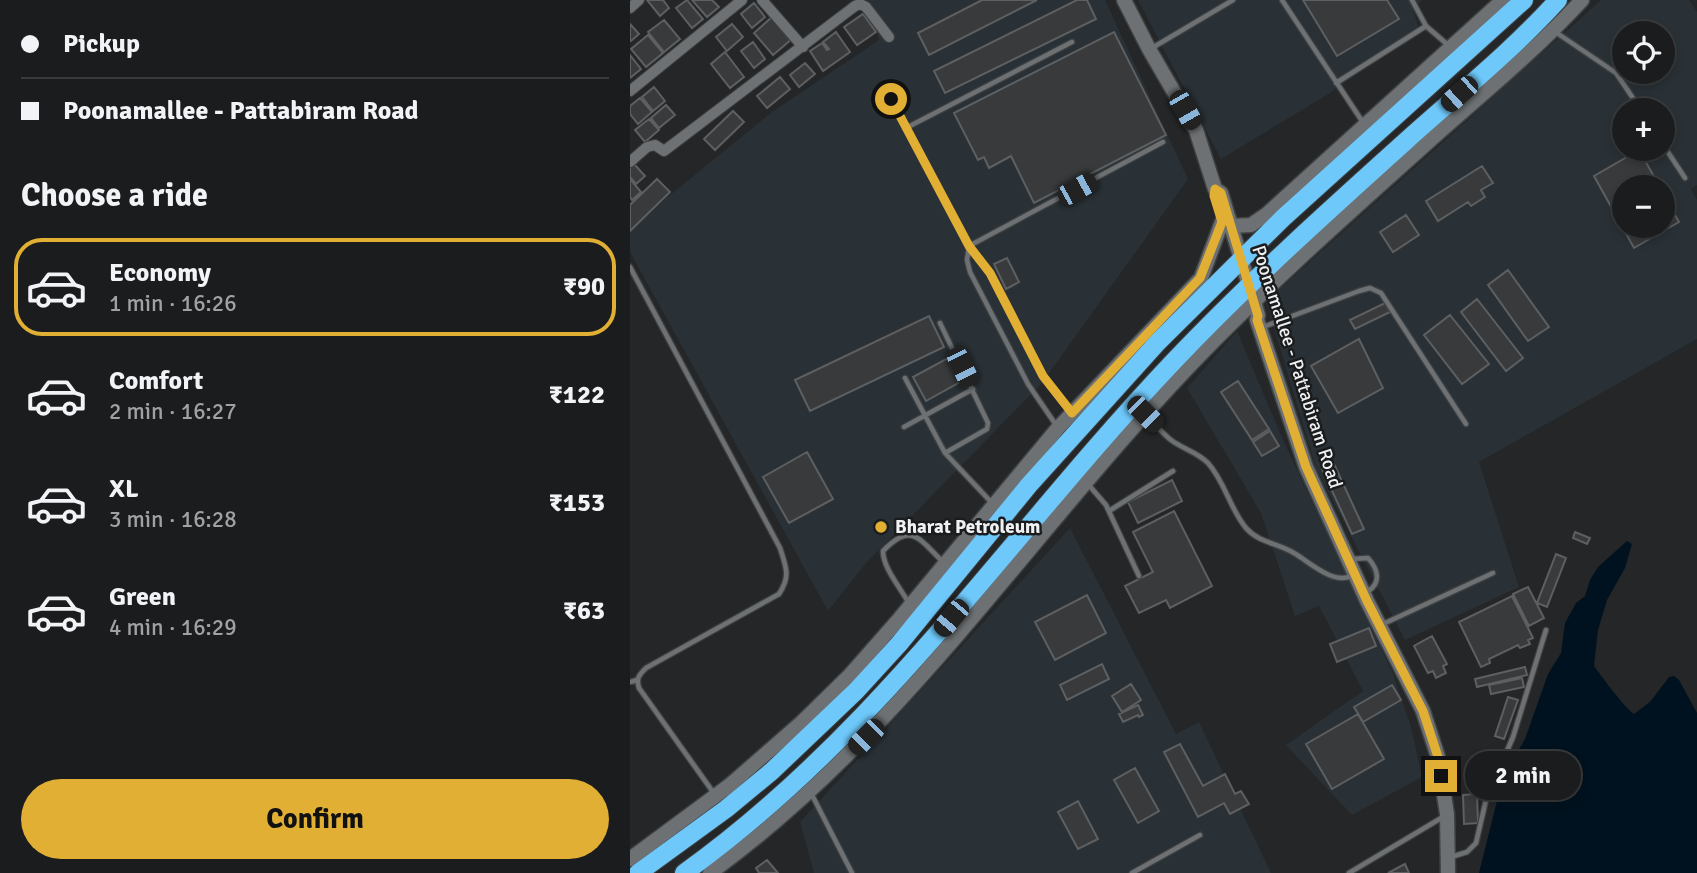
<!DOCTYPE html>
<meta charset="utf-8">
<style>
body{margin:0;font-family:Signika,sans-serif;background:#242526;color:#f1f3f6;height:100vh;display:flex;flex-direction:column;font-size:26px;white-space:nowrap}
*{box-sizing:border-box;margin:0}
p{font-size:23px;color:#a0a1a4}
.icon{flex:none;width:38px;height:38px;fill:none;stroke:currentColor;stroke-width:2;stroke-linecap:round;stroke-linejoin:round}
.map{position:relative;flex:1;overflow:hidden}
.side{display:flex;flex-direction:column;background:#1b1c1d;width:630px}
.side>*{flex:none}
.top-card{display:grid;align-content:center;height:154px;padding:0 21px;background:#1b1c1d}
.fabs{position:absolute;left:982px;top:21px;display:grid;gap:14px}
.fabs a{display:grid;place-items:center;width:63px;height:63px;border-radius:50%;background:#1b1c1d;box-shadow:0 4px 10px #0003,0 0 0 2px #393a3b;font-size:35px}
.end{position:absolute;width:32px;height:32px;margin:-16px;border:9px solid #e1af34;background:#111;box-shadow:0 0 0 4px #111}
.from{border-radius:50%}
.bubble{position:absolute;height:49px;border-radius:24px;background:#1b1c1d;box-shadow:0 4px 10px #0003,0 0 0 2px #393a3b;font-size:23px;font-weight:700;line-height:49px;text-align:center}
.car{position:absolute;width:21px;height:42px;margin:-21px -10px;border-radius:9px;box-shadow:0 0 5px 2px #0007;background:linear-gradient(#222 24%,#8ab4d8 0 40%,#222 0 76%,#8ab4d8 0 86%,#222 0)}
.top-card b{display:flex;align-items:center;gap:24px;height:66px;font-size:26px}
.top-card b+b{border-top:2px solid #393a3b}
.top-card i{width:18px;height:18px;background:#f1f3f6}
ul{padding:0;list-style:none}
li{display:flex;align-items:center;gap:21px;height:98px;margin:0 14px 10px;padding:0 7px;border:4px solid transparent;border-radius:28px}
li div{flex:1}
li b{display:block;font-size:26px}
li em{font-style:normal;font-weight:700}
li.selected{border-color:#e1af34}
li>.icon{width:63px;height:63px;stroke-width:1.5}
h2{padding:0 21px;font-size:32px;line-height:84px}
.button{display:flex;gap:14px;margin-top:auto;padding:14px 21px}
.button a{flex:1;height:80px;border-radius:42px;background:#e1af34;color:#111;font-size:28px;font-weight:700;line-height:80px;text-align:center}
main{display:flex;flex:1;min-height:0}
.map>svg:first-child{display:block}
.built{fill:#293136;fill-rule:evenodd}
.water{fill:#00121f}
.building{fill:#383a3b;stroke:#5d5f61;stroke-width:2}
.lines{fill:none;stroke-linecap:round;stroke-linejoin:round}
.lane-casing{stroke:#3f4142;stroke-width:7}
.street-casing{stroke:#3f4142;stroke-width:12}
.secondary-casing{stroke:#3f4142;stroke-width:17}
.highway-casing{stroke:#3f4142;stroke-width:20}
.lane{stroke:#6e7173;stroke-width:4.5}
.street{stroke:#6e7173;stroke-width:10}
.secondary{stroke:#6e7173;stroke-width:14}
.highway{stroke:#6ec8fa;stroke-width:18}
.route{stroke:#e1af34;stroke-width:9}
.poi-dot{fill:#e1af34;stroke:#1a1c1e;stroke-width:2.5}
.labels{text-anchor:middle;dominant-baseline:central;stroke-width:5;stroke-linejoin:round;paint-order:stroke}
.street-label{font-size:19px;fill:#f0f1f2;stroke:#1a1c1e}
.poi-label{font-size:19px;font-weight:bold;fill:#f0f1f2;stroke:#1a1c1e;text-anchor:start}
</style>
<main>
<section class="side">
<div class="top-card">
<b><i class="from"></i>Pickup</b>
<b><i></i>Poonamallee - Pattabiram Road</b>
</div>
<h2>Choose a ride</h2>
<ul>
<li class="selected"><svg class="icon" aria-label="car" viewBox="0 0 24 24"><path d="M5 17H2v-5l4-1 3-4h7l3 4 3 1v5h-3M9 17h6M6 11h13"/><circle cx="7" cy="17" r="2"/><circle cx="17" cy="17" r="2"/></svg><div><b>Economy</b><p>1 min · 16:26</p></div><em>₹90</em></li>
<li><svg class="icon" aria-label="car" viewBox="0 0 24 24"><path d="M5 17H2v-5l4-1 3-4h7l3 4 3 1v5h-3M9 17h6M6 11h13"/><circle cx="7" cy="17" r="2"/><circle cx="17" cy="17" r="2"/></svg><div><b>Comfort</b><p>2 min · 16:27</p></div><em>₹122</em></li>
<li><svg class="icon" aria-label="car" viewBox="0 0 24 24"><path d="M5 17H2v-5l4-1 3-4h7l3 4 3 1v5h-3M9 17h6M6 11h13"/><circle cx="7" cy="17" r="2"/><circle cx="17" cy="17" r="2"/></svg><div><b>XL</b><p>3 min · 16:28</p></div><em>₹153</em></li>
<li><svg class="icon" aria-label="car" viewBox="0 0 24 24"><path d="M5 17H2v-5l4-1 3-4h7l3 4 3 1v5h-3M9 17h6M6 11h13"/><circle cx="7" cy="17" r="2"/><circle cx="17" cy="17" r="2"/></svg><div><b>Green</b><p>4 min · 16:29</p></div><em>₹63</em></li>
</ul>
<div class="button"><a>Confirm</a></div>
</section>
<div class="map">
<svg width="1067" height="873" viewBox="0 0 1067 873">
<rect width="100%" height="100%" fill="#242627"/>
<!-- built -->
<path class="built" d="M236 0H475L558 179 412 383 236 563 198 611 0 252V232L34 200 142 112 249 40Z
M508 0H792L783 9 789 29 700 93 591 159Z
M971 0H1059L1067 12V185L1061 189 1067 200V339L849 462 889 587 775 640 686 468 636 301ZM994 33H1032V72H994ZM994 110H1032V149H994ZM994 187H1032V226H994Z
M607 331 654 442 763 674 781 727 792 777 722 815 656 745 733 691 689 606 665 616 631 513 557 388Z
M440 528 546 734 569 722 641 873H184L170 822Z"/>
<!-- water -->
<path class="water" d="M997 541 1002 544 995 568 977 600 968 630 964 666C972 677 995 708 1004 714L1020 702 1039 677 1044 676 1049 680 1067 713V873H849L870 789 881 763 895 739 918 674 931 653 935 623 946 603 955 596 960 580 968 567Z"/>
<!-- building -->
<path class="building" d="M17 0H33L39 8 30 16Z
M57 0 73 19 62 28 46 8Z
M62 0H82L89 7 77 17Z
M352 0H407L299 55 288 33Z
M447 0H457L466 19 315 93 304 71Z
M673 0H757L769 19 707 56Z
M124 3 135 17 122 28 111 14Z
M233 14 246 32 227 45 214 27Z
M142 17 162 39 143 55 124 33Z
M34 20 50 39 34 52 18 32Z
M0 24 9 34 1 41 0 40Z
M102 24 113 37 97 51 86 37Z
M206 32 220 52 193 71 180 51 192 43 197 50 199 49 193 42Z
M484 32 536 135 404 203 381 156 359 168 354 157 348 160 324 113Z
M18 35 33 53 16 67 1 49Z
M123 42 135 59 124 68 111 51Z
M95 52 114 77 100 88 81 64Z
M0 55 11 69 0 78Z
M175 63 185 74 169 87 160 75Z
M150 77 160 89 137 108 127 96Z
M24 87 35 101 23 111 12 97Z
M10 98 22 112 8 124 0 114V106Z
M36 105 45 115 29 128 21 118Z
M103 111 114 122 85 150 74 139Z
M19 119 29 130 15 142 5 130Z
M1009 150 1030 187H994V226H1032V192L1049 222 1004 248 964 176Z
M4 164 15 176 6 184 0 177V167Z
M852 166 863 183 851 190 855 197 841 206 838 202 808 221 796 201Z
M0 179 11 192 2 200 0 197Z
M27 179 40 192 0 231V205Z
M776 215 789 235 763 252 750 232Z
M377 258 389 282 376 289 364 264Z
M878 270 919 327 898 341 858 285Z
M847 299 893 358 876 371 831 312Z
M755 303 760 312 725 329 720 320Z
M820 315 859 364 832 384 794 335Z
M299 316 314 347 180 411 165 380Z
M729 339 753 388 708 413 681 366Z
M318 358 330 382 296 401 283 377Z
M608 381 639 429 622 440 591 392Z
M640 431 649 446 632 456 623 442Z
M177 452 203 499 159 523 133 477Z
M704 464 734 529 722 534 692 469Z
M542 480 552 501 508 523 498 502Z
M544 511 582 586 540 608 536 600 509 613 495 586 523 572 503 532Z
M945 532 960 538 957 544 943 538Z
M926 554 936 558 917 607 907 603Z
M898 587 914 618 899 626 883 594Z
M457 595 476 633 425 660 405 622Z
M882 596 903 638 898 640 900 644 890 648 888 645 859 659 860 663 851 667 829 622Z
M739 628 746 646 707 662 700 644Z
M802 636 817 664 813 666 816 673 806 678 803 671 798 673 784 646Z
M472 664 479 679 437 700 430 685Z
M895 667 897 675 847 687 845 679Z
M892 678 894 687 861 694 859 685Z
M501 684 511 700 492 712 482 696Z
M762 685 771 700 733 722 724 707Z
M878 697 888 700 874 739 865 736Z
M508 705 513 715 509 717 508 715 493 722 489 714Z
M728 714 754 759 702 789 676 744Z
M550 744 573 786 595 774 605 794 611 791 619 804 600 814 594 803 568 817 534 752Z
M505 768 529 811 508 823 484 780Z
M847 794 848 823 834 824 833 795Z
M448 801 468 839 448 849 428 812Z
M137 860 148 873H129L126 868Z
M775 864 779 873H758Z"/>
<g class="lines">
<!-- lane casing -->
<g class="lane-casing">
<path id="lane" d="M652 0 734 124
M782 0 796 26 818 45
M924 31 986 73 1011 110
M522 48 603 0
M706 83 796 26
M261 99 339 246 360 273 413 376 439 410
M276 128 442 42
M1032 143 1055 178
M339 246 533 142
M339 247 337 260 340 272 398 384 426 425
M0 267 150 548C156 567 161 576 149 594L16 668C9 675 6 678 9 688L83 792
M310 323 358 423 357 429 315 453 362 503
M633 327 729 291 740 288 751 293 836 424
M275 378 315 453
M518 417C526 425 533 434 541 440 553 449 567 452 578 463 595 482 600 509 616 528 629 543 648 543 664 553 678 561 703 585 721 576
M274 427 343 389
M457 483 476 505 509 576
M479 511 543 471
M722 559 738 558C748 569 752 583 737 592
M278 602C270 587 253 568 253 551 282 521 289 539 314 563
M753 624 863 573
M0 682 7 680
M181 793 222 873
M821 857 837 852 846 843 856 800 883 737 916 630
M502 873 570 835
M719 873 813 817"/>
</g>
<!-- street casing -->
<g class="street-casing">
<path id="street" d="M132 0 173 47
M0 8 9 0
M0 91 112 0
M0 162 17 147 25 145 34 151 225 6 230 4 236 7 259 37"/>
</g>
<!-- secondary casing -->
<g class="secondary-casing">
<path id="secondary" d="M494 0 519 49 566 130 585 189 591 193 628 315 627 320 676 467 737 601 793 711 808 757 817 814 818 873
M601 226 621 225 637 214 873 0
M0 859 100 785 171 723 219 676 270 618 428 428 571 278 592 222
M80 873C275 732 404 526 570 355 645 278 726 207 806 135 856 91 907 49 952 0"/>
</g>
<!-- highway casing -->
<g class="highway-casing">
<path id="highway" d="M8 873 96 809 142 771 226 691 269 644 399 485 528 342 653 218 894 0
M54 873C250 733 379 535 543 362 617 284 697 212 777 140 828 94 882 51 928 0"/>
</g>
<!-- lane -->
<use href="#lane" class="lane"/>
<!-- street -->
<use href="#street" class="street"/>
<!-- secondary -->
<use href="#secondary" class="secondary"/>
<!-- highway -->
<use href="#highway" class="highway"/>
</g>
<g class="lines">
<!-- route -->
<path class="route" d="M261 99 339 246 360 273 413 376 442 413 570 278 592 222 584 196 585 189 591 193 628 316 627 320 676 467 737 601 793 711 808 757 811 776"/>
</g>
<!-- markers -->
<circle class="poi-dot" cx="251" cy="527" r="7"/>
<g class="labels">
<!-- street labels -->
<g class="street-label">
<text transform="translate(667 367) rotate(72)">Poonamallee - Pattabiram Road</text>
</g>
<!-- poi labels -->
<g class="poi-label">
<text x="265" y="527">Bharat Petroleum</text>
</g>
</g>
</svg>
<div class="fabs">
<a><svg class="icon" aria-label="locate" viewBox="0 0 24 24"><circle cx="12" cy="12" r="6"/><path d="M12 2v4M12 18v4M2 12h4M18 12h4"/></svg></a>
<a>+</a>
<a>−</a>
</div>
<i class="end from" style="left:261px;top:99px"></i>
<i class="end" style="left:811px;top:776px"></i>
<div class="bubble" style="left:835px;top:751px;width:116px">2 min</div>
<i class="car" style="left:829px;top:94px;rotate:228deg"></i>
<i class="car" style="left:555px;top:110px;rotate:150deg"></i>
<i class="car" style="left:447px;top:189px;rotate:61deg"></i>
<i class="car" style="left:332px;top:367px;rotate:154deg"></i>
<i class="car" style="left:515px;top:414px;rotate:135deg"></i>
<i class="car" style="left:321px;top:618px;rotate:220deg"></i>
<i class="car" style="left:236px;top:737px;rotate:225deg"></i>
</div>
</main>
